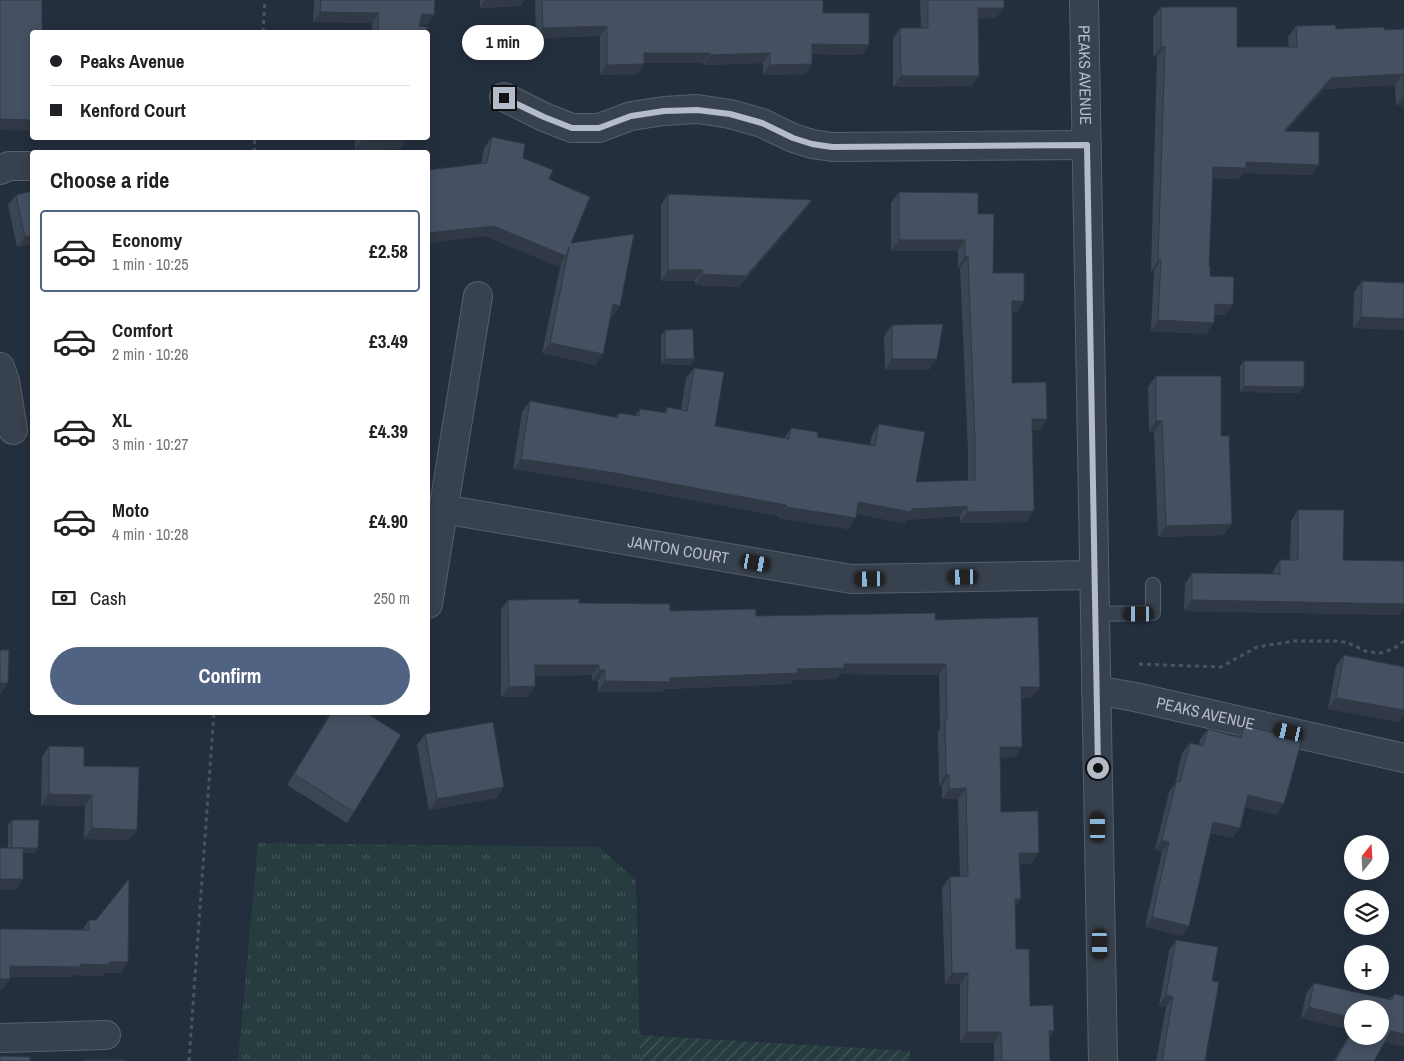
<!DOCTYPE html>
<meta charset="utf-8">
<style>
body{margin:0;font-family:"Archivo Narrow",sans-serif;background:#f6f6f6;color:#202124;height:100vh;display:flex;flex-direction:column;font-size:19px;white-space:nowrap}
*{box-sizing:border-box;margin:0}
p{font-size:16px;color:#757577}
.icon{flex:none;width:28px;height:28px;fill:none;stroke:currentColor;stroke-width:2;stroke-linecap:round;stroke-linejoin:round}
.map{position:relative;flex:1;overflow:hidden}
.sheet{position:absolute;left:30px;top:150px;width:400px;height:565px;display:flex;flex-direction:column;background:#fff;border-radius:5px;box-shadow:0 2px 12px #0003}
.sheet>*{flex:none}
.guide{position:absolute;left:30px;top:30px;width:400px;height:110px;border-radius:5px;box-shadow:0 2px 12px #0003;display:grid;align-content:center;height:110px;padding:0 20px;background:#fff}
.needle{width:32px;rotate:18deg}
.fabs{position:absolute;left:1344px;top:835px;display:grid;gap:10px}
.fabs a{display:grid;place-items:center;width:45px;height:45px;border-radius:50%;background:#fff;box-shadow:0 2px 12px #0003;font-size:25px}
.end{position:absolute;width:22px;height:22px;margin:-11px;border:6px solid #b4bcc9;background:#111;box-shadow:0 0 0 2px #111}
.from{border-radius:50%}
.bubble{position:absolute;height:35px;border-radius:18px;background:#fff;box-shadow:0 2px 12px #0003;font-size:16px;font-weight:700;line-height:35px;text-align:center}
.car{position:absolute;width:15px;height:30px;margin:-15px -8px;border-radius:6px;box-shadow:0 0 4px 1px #0007;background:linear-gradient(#222 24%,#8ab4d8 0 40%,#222 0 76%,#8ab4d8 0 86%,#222 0)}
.guide b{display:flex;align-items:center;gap:18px;height:48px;font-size:19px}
.guide b+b{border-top:1px solid #e0e0e0}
.guide i{width:12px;height:12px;background:#202124}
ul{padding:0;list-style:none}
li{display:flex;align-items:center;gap:15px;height:82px;margin:0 10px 8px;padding:0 10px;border:2px solid transparent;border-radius:5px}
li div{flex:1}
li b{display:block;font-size:19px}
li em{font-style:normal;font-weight:700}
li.selected{border-color:#506383}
li>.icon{width:45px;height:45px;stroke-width:1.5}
h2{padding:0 20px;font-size:22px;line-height:60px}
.pay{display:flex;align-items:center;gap:12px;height:55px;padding:0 20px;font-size:19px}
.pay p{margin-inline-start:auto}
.cta{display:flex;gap:10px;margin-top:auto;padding:10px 20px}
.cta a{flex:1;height:58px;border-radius:30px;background:#506383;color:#fff;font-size:20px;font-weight:700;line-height:58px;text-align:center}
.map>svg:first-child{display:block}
.grass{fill:url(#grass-tufts)}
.garden{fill:url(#garden-furrows)}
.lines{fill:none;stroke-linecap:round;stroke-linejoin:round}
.lane-casing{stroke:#565f6c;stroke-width:16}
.street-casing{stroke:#565f6c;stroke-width:30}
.path{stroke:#44595c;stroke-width:3;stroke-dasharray:4 4;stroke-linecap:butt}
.lane{stroke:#38414e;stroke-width:14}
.street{stroke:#38414e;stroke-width:28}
.wall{fill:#3b4654;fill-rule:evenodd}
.shaded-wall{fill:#303945}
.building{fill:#455162;stroke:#303945}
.route{stroke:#b4bcc9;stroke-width:6}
.labels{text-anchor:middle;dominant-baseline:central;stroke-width:5;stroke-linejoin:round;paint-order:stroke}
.street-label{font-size:16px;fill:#b4bcc9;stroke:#1d2633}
</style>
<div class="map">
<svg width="1404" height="1061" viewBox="0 0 1404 1061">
<defs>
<pattern id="grass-tufts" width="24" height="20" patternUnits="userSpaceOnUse" patternTransform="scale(1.25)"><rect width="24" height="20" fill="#263c3f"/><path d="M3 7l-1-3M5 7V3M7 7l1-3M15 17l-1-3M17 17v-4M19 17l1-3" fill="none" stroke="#435659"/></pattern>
<pattern id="garden-furrows" width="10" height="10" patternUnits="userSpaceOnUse" patternTransform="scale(1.25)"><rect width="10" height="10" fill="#263c3f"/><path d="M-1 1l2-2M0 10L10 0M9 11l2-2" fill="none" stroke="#435659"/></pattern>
</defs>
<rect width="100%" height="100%" fill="#242f3e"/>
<!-- grass -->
<path class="grass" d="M258 843 599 847 636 880 640 1061H238Z"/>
<!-- garden -->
<path class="garden" d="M639 1035 910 1051V1061H640Z"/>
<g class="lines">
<!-- lane casing -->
<g class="lane-casing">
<path id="lane" d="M1094 614 1153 613V585"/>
</g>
<!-- street casing -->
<g class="street-casing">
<g id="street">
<path id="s1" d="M1084 0 1103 1061"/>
<path d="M504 97 544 117 572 128H599L631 116 664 111 697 109 730 114 762 123 793 138 812 144 832 147 1087 145"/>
<path d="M0 170 9 166H32"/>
<path d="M0 367 5 381 13 430"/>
<path id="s2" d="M443 509 851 579 1094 575"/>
<path d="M428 604 478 296"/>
<path id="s3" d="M1096 690 1135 697 1404 758"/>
<path d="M0 1038 106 1035"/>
</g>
</g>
<!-- path -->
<path class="path" d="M263 32 265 0
M254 152 255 138
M1139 664 1221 667 1257 647 1294 641H1338L1348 643 1368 652 1380 653 1393 649 1404 641
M189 1061 214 712"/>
<!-- lane -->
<use href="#lane" class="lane"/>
<!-- street -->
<use href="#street" class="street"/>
</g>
<!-- wall -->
<path class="wall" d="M314 0H435L434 15 427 25 419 24V26L427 32H372V23L313 22Z
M480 0H525L520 6 480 8Z
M535 0H823V13L862 55 812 54V64L805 74 763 75V63L703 65V63H644V64L637 74 600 75V36L536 38Z
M920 0H1004L996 18H978L971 86 893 87V39L900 28H921Z
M1161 7 1237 47H1289L1288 37 1296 26 1336 29 1384 30 1404 29V105H1396L1395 85 1324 89 1286 131 1319 165 1311 175 1243 173 1238 179 1213 178 1209 266 1210 276 1225 315H1214L1206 334 1151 331 1154 271H1151L1157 57H1153V17Z
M492 137 523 158 549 179 571 243 620 306 613 316H610L603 354 595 365 542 353 561 263 559 267 485 236 428 243V170L481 164 484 148Z
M355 138H407L400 149 355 150Z
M32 191V244L17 247 8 205 16 195Z
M899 192 978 214 993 273 1024 301 1017 312H1012V383L1047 419 1040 430H1032L1034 511 1026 522 960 523V516L906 520 904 523 856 514 848 529 778 518 779 516 601 483 513 469 522 412 530 401 615 417 619 413 635 415 640 409 664 413 667 407 681 410 686 378 694 368 715 426 784 439 791 428 817 437 870 445 872 435 879 424 916 482 968 480V451L960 268 958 267V251H891V203Z
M668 194 812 200 804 211 739 287 695 285V281H661V205Z
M1362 281 1403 330 1353 328 1354 292Z
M892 325 929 370H885L884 336Z
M665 330 694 359 690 365 661 364V335Z
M1244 361 1300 393 1240 392V366Z
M1156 376 1221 436 1224 535 1158 537 1154 432H1149L1148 387Z
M1298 510 1343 560 1399 615 1184 611 1185 584 1192 573 1273 574V571L1280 560H1290L1291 521Z
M508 600 579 603 670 611 756 616 935 620 1040 687 1032 697 1021 698 1015 757H1000L1001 812 1032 863 1020 864 1015 908 1016 949 1030 1006 1050 1037V1061H994V1043H960V984H945L942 888 950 877H960L958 799H942V786L939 785 938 731 940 728 939 675 840 674 836 679 793 680 790 684 665 689 662 692H598V681H592V675L535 676V686L527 697H501V610Z
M1344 655 1404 667V714L1399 722 1328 709 1336 666Z
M331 712H365L354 812 347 823 287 785Z
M1244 726 1277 815 1245 807 1233 838 1210 833 1189 926 1182 936 1145 927 1162 852 1155 850 1169 792 1175 784 1182 753 1190 743 1199 745 1200 739 1208 729 1237 737Z
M425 734 497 798 429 810 417 745Z
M49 746 84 766 137 830 129 840 84 839 85 806 41 805 42 757Z
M12 820 35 853H23V879L15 890 8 848V825Z
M89 920 121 973H104L102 976 74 975 72 977H10V979L2 990 0 929 82 930Z
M1176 940 1212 981 1205 1061H1156L1166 1007 1159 1006 1169 951Z
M1314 983 1389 1000 1394 994 1404 996V1047L1385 1042 1374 1061H1334L1352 1030 1301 1018 1306 994ZM1352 1009 1380 1036H1352Z"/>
<!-- shaded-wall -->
<path class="shaded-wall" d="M485 0H525L520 6 480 8Z
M978 8H1004L996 18 970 19Z
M320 12 379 13 372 23 313 22Z
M422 14 434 15 427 25 415 24Z
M607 26 600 36 536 38 543 28Z
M812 44 869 45 862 55 805 54Z
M1161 47H1165L1157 57H1153Z
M644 53H710L703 63H637Z
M770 53 763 63 703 65 710 55Z
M644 64 637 74 600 75 607 65Z
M812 64 805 74 763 75 770 65Z
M1403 74 1395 85 1324 89 1277 142 1284 131 1331 78Z
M901 76H979L971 86 893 87Z
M1404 94V105H1396Z
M0 119 32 120V131L0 130Z
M407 139 400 149 355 150 362 140Z
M1246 162 1319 165 1311 175 1243 173 1238 179 1206 178 1213 167Z
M812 200 804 211 739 287 695 285 702 274Z
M493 226 566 256 559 267 485 236 428 243V233Z
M32 235V244L17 247 25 237Z
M899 240H965L958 251H891Z
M965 257H968L960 268 958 267Z
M1158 260H1161L1154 271H1151Z
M668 270H703L695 281H661Z
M1012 301H1024L1017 312H1004Z
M613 304 620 306 613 316 605 315Z
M1215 304 1233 305 1225 315H1208Z
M1361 317 1404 319V330H1403L1353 328Z
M1158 320 1214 323 1206 334 1151 331Z
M550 343 603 354 595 365 542 353Z
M665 359H694L690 365 661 364Z
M892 359H937L929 370H885Z
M1244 386 1304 387 1300 393 1240 392Z
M1032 419H1047L1040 430H1024Z
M1156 421H1162L1154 432H1149Z
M521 459 609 472 786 505 779 516 601 483 513 469Z
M858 502 967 506 960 516 906 520 904 523 851 513Z
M786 507 856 518 848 529 778 518Z
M1034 511 1026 522 960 523 967 512Z
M1232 524 1224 535 1158 537 1166 526Z
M1192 600 1404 604V609L1399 615 1184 611Z
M844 664H946L939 675 840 674 836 679 793 680 790 684 665 689 662 692H598L605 681 670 678 797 669Z
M535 665H599L592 675 527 676Z
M599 670H605L598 681H592Z
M0 683H8L1 694H0Z
M535 686 527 697H501L509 687Z
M1021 687H1040L1032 697 1013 698Z
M1336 698 1404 710V714L1399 722 1328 709Z
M1000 747H1022L1015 757 993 758Z
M946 774 949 775 942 786 939 785Z
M504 787 497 798 429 810 437 799Z
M966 788 958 799H942L949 789Z
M49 794 92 795 85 806 41 805Z
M1248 795 1284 804 1277 815 1241 806Z
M1213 822 1240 828 1233 838 1206 832Z
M92 828 137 830 129 840 84 839Z
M1162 840 1169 842 1162 852 1155 850Z
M12 848H38L35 853H8Z
M1019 853H1039L1032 863 1011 864Z
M0 879H23L15 890H0Z
M1015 899H1021L1014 910Z
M1152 917 1189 926 1182 936 1145 927Z
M109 962H128L121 973H104L102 976 74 975 72 977H2L10 966 80 964Z
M952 973H968L960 984H945Z
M0 979H10L2 990 0 989Z
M1166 995 1173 997 1166 1007 1159 1006Z
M1309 1007 1352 1018V1030L1301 1018Z
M1049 1031H1054L1046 1042Z
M1391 1031 1404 1034V1047L1384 1042Z
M967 1032H1001L994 1043H960Z"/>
<!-- building -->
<path class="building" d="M0 0H42V32H62H32V120L0 119Z
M321 0H435L434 15 422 14 419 26 427 27V32H378L379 13 320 12Z
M542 0H823V13H869V45L812 44V64L770 65V53L710 55V53H644V64L607 65V26L543 28Z
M928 0H1004V8H978L979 76H901L900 28H928Z
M1161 7H1237V47H1297L1296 26 1335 25 1336 29 1384 27V30L1404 29V94L1403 74 1331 78 1284 131 1319 132V165L1246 162V168L1213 167 1209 266H1210V276L1234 277 1233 305 1215 304 1214 323 1158 320 1161 260H1158L1165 47H1161Z
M492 137 525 144 523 158 553 170 549 179 590 197 571 243 634 234 620 306 613 304 603 354 550 343 569 247 566 256 493 226 428 233V170L487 163Z
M362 138H407V139L362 140Z
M32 191V235L25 237 16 195Z
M899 192 978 193V214H994L993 273H1024V301H1012V383L1046 382 1047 419H1032L1034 511 967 512V506L912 509 911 512 858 502 856 518 786 507V505L609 472 521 459 530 401 618 418 619 413 639 416 640 409 667 413V407L687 411 694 368 724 372 715 426 789 439 791 428 818 432 817 437 875 446 879 424 925 432 916 482 975 480V440L968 257H965V240H899Z
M668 194 812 200 746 276 702 274 703 270H668Z
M1362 281 1404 283V319L1361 317Z
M943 324 937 359H892V325Z
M693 329 694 359H665V330Z
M1244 361H1304V387L1244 386Z
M1156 376H1221V436H1229L1232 524 1166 526 1162 421H1156Z
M1298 510H1344L1343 560 1404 561V604L1192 600V573L1280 574V560H1298Z
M579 599V603L670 604V611L756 609V616L935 613V620L1038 617 1040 687H1021L1022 747H1000L1001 812 1038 811 1039 853H1019L1021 899H1015L1016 949H1029L1030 1006 1053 1005 1054 1031H1049L1050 1061H1002L1001 1032H967L968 973H952L950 877 968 876 966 788 949 789V775L946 774 945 720H947L946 664H844V668L797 669 798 673 670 678V682L605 681V670H599V665H535V686L509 687 508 600Z
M0 650H9L8 683H0Z
M1344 655 1404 667V710L1336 698Z
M332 712H365L401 735 354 812 294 774Z
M493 722 504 787 437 799 425 734Z
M1244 726 1302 739 1284 804 1248 795 1240 828 1213 822 1189 926 1152 917 1169 842 1162 840 1176 782H1180L1190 743 1203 746 1208 729 1241 738Z
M49 746 84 747V766L139 767 137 830 92 828V795L49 794Z
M12 820H39L38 848H12Z
M0 848H23V879H0Z
M129 879 128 962H109V965L80 964V967L10 966V979H0V929L89 930V920H96Z
M1176 940 1218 947 1212 981 1219 982 1205 1061H1162L1173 997 1166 995Z
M1314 983 1392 1000 1394 994 1404 996V1034L1391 1031 1374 1061H1335L1352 1032V1036H1380V1009H1352V1018L1309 1007Z
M0 1056 30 1057V1061H0Z
M85 1060H125V1061H85Z"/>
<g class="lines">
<!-- route -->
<path class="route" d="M504 98 544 117 572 128H599L631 116 664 111 697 110 730 114 762 123 793 138 812 144 832 147 1087 145 1098 768"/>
</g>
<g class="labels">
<!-- street labels -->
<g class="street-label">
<text stroke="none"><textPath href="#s1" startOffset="75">PEAKS AVENUE</textPath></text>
<text stroke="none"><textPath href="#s2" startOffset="239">JANTON COURT</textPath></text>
<text stroke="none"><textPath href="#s3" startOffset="112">PEAKS AVENUE</textPath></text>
</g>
</g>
</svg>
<div class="fabs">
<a><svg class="needle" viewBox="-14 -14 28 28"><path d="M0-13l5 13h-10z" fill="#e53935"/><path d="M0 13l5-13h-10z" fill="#757577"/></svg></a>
<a><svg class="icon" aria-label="layers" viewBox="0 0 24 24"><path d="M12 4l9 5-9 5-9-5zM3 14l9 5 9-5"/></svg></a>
<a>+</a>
<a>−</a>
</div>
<i class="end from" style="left:1098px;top:768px"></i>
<i class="end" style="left:504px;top:98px"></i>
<div class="bubble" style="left:462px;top:25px;width:82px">1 min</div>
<i class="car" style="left:756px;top:563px;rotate:100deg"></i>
<i class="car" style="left:963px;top:577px;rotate:269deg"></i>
<i class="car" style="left:870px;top:579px;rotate:269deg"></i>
<i class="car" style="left:1139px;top:614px;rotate:270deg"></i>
<i class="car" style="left:1289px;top:732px;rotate:283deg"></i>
<i class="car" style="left:1098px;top:827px;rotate:359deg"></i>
<i class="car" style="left:1100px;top:944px;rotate:179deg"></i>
<div class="guide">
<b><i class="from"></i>Peaks Avenue</b>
<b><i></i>Kenford Court</b>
</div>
<section class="sheet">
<h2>Choose a ride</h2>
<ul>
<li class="selected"><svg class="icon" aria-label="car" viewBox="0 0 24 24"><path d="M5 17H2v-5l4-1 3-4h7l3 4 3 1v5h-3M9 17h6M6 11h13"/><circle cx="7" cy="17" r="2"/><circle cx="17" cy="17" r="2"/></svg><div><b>Economy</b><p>1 min · 10:25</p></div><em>£2.58</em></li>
<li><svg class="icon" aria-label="car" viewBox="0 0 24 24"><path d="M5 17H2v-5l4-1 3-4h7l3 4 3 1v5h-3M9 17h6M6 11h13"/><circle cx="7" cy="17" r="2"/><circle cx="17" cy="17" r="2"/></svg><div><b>Comfort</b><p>2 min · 10:26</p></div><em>£3.49</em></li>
<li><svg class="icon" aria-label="car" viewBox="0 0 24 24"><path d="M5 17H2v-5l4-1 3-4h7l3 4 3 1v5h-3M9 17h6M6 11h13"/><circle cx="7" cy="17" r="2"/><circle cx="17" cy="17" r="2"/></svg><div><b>XL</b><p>3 min · 10:27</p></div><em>£4.39</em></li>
<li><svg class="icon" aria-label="car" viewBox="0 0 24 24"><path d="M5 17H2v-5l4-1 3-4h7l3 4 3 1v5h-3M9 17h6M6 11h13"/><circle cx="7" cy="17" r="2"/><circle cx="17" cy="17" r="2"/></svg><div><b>Moto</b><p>4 min · 10:28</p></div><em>£4.90</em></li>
</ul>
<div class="pay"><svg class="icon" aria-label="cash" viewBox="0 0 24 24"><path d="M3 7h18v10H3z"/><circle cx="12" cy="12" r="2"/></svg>Cash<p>250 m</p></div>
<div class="cta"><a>Confirm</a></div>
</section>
</div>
